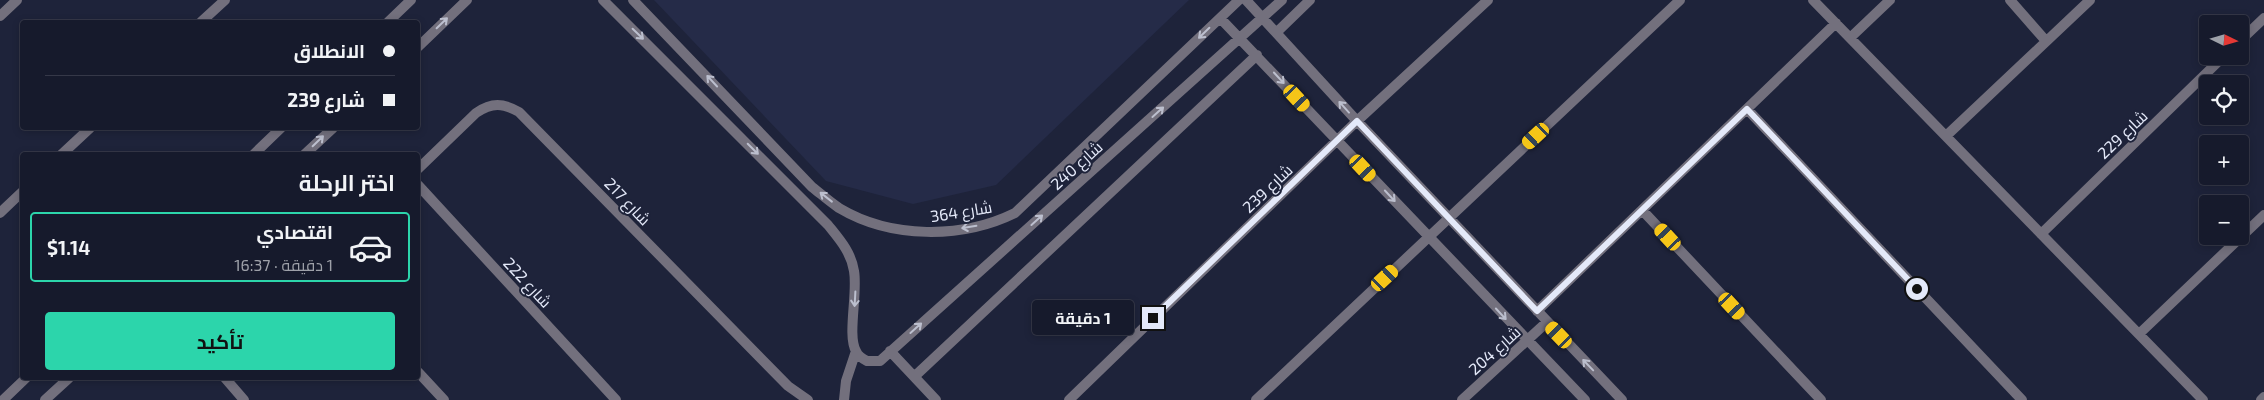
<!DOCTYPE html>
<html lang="ar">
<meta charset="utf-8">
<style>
body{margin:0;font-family:"Exo 2",Cairo,sans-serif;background:#1f2334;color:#f1f3f6;direction:rtl;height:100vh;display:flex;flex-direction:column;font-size:19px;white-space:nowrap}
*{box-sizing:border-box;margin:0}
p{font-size:16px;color:#9ea1a9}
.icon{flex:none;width:28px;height:28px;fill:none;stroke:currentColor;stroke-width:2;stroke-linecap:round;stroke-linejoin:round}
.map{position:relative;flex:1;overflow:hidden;direction:ltr}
.sheet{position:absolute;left:20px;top:152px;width:400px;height:228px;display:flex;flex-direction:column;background:#161a2c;border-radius:5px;box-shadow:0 2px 8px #0003,0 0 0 1px #353848;direction:rtl}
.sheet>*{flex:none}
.top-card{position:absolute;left:20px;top:20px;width:400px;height:110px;border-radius:5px;box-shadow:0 2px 8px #0003,0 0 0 1px #353848;direction:rtl;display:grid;align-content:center;height:110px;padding:0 25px;background:#161a2c}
.needle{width:32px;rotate:95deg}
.tools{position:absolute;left:2199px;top:15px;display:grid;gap:10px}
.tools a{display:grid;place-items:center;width:50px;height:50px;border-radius:5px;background:#161a2c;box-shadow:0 2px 8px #0003,0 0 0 1px #353848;font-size:25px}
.end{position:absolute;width:22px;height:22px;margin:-11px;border:6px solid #e4e9f9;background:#111;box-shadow:0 0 0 2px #111}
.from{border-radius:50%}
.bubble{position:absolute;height:35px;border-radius:5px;background:#161a2c;box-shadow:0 2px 8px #0003,0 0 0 1px #353848;font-size:16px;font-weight:700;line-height:35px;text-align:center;direction:rtl}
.car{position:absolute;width:15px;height:30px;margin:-15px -8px;border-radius:6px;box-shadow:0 0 4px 1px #0007;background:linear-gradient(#f5c518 24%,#345 0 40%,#f5c518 0 76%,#345 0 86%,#f5c518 0)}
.top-card b{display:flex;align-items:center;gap:18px;height:48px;font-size:19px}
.top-card b+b{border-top:1px solid #353848}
.top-card i{width:12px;height:12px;background:#f1f3f6}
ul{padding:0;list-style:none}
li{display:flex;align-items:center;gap:15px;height:70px;margin:0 10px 8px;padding:0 15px;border:2px solid #353848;border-radius:5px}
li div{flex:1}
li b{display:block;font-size:19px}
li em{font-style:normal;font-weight:700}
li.active{border-color:#2cd5ab}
li>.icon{width:45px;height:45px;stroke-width:1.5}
h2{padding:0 25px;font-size:22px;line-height:60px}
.action{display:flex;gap:10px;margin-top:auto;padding:10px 25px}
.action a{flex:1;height:58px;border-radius:5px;background:#2cd5ab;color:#111;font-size:20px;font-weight:700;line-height:58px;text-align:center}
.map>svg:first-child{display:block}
.built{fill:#252b48}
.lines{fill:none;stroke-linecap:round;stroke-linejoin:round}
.street{stroke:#73707d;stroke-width:10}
.oneway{stroke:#bcbfce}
.route{stroke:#e4e9f9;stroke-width:6}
.labels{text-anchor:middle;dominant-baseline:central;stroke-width:4;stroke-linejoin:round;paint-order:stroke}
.street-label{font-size:16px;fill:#e4e9f9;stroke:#1e233a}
</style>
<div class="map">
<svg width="2264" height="400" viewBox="0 0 2264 400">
<rect width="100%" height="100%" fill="#1e233a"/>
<!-- built -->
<path class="built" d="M654 0H1189L996 185 913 204 826 181Z"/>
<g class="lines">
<!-- street -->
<path class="street" d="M603 0 828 225C840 240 851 252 854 271 858 293 847 336 856 351 858 356 863 359 867 361H880L1282 0
M633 0 812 187C821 194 830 202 839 208 891 239 962 239 1015 213L1239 0
M1246 0 1357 121 1622 400
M1813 0 2203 400
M2010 0 2046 41
M0 16 17 0
M1220 18 1585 400
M201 22 225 0
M388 22 411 0
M1277 32 1310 0
M1850 38 1890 0
M2240 41 2264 18
M418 47 467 0
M1747 109 2022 400
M1946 136 2090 0
M61 155 90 128
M253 155 281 128
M304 155 333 128
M418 169 476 113C492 102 503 103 519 112L788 386 808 400
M418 185 616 400
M1642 210 1821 400
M0 213 22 192
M2041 234 2224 56
M1537 311 1836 23
M2139 334 2264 215
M890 351 936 400
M418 372 444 400
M915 376 1257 55
M225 378 244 400
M3 400 26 378
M45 400 69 378
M844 400 846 381 856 351
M1069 400 1357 121 1488 0
M1256 400 1680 0
M1462 400 1547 322
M2261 400 2264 397"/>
</g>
<!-- one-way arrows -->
<defs><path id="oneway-shaft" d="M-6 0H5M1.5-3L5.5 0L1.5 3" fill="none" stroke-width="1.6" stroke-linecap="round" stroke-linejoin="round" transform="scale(1.25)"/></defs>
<g class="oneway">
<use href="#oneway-shaft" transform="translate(442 23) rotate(-44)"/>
<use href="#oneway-shaft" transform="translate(1204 33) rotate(136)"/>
<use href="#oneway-shaft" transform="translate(638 34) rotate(44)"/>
<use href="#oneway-shaft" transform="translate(1279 78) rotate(47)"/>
<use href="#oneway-shaft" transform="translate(712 81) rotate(-133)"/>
<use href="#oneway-shaft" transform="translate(1344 107) rotate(-132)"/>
<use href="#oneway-shaft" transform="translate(1158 112) rotate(-42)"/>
<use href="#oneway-shaft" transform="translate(318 141) rotate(-44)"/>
<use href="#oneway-shaft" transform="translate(753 149) rotate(45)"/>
<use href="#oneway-shaft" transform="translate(1390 196) rotate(47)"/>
<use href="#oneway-shaft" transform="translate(826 197) rotate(-142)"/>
<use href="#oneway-shaft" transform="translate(1037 220) rotate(-42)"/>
<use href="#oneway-shaft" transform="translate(969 227) rotate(171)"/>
<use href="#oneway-shaft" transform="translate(855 299) rotate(93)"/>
<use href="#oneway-shaft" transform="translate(1501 314) rotate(47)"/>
<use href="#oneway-shaft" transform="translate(916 328) rotate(-42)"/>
<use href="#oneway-shaft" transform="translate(1588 365) rotate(-134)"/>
</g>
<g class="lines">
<!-- route -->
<path class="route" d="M1153 318 1357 121 1537 311 1747 109 1917 289"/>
</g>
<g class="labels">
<!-- street labels -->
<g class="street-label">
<text transform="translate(2122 134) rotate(-44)">شارع 229</text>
<text transform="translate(1076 165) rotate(-42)">شارع 240</text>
<text transform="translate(1267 188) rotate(-44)">شارع 239</text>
<text transform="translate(628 201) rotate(46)">شارع 217</text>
<text transform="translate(961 211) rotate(-9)">شارع 364</text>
<text transform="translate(528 282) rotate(47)">شارع 222</text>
<text transform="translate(1494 350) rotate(-42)">شارع 204</text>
</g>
</g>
</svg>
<div class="tools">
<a><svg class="needle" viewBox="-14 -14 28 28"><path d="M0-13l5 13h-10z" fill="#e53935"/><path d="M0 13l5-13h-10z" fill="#9ea1a9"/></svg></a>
<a><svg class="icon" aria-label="locate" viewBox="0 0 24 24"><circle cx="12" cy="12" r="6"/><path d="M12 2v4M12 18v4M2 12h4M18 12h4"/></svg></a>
<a>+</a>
<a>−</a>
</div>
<i class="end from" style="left:1917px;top:289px"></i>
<i class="end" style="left:1153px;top:318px"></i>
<div class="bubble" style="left:1032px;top:300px;width:102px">1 دقيقة</div>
<i class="car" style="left:1297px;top:98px;rotate:137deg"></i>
<i class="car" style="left:1536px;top:136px;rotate:227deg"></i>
<i class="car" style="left:1363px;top:168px;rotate:137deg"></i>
<i class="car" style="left:1668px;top:237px;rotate:317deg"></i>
<i class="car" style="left:1385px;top:278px;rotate:47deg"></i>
<i class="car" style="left:1732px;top:306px;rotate:137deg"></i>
<i class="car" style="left:1559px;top:335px;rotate:316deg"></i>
<div class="top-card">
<b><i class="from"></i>الانطلاق</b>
<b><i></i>شارع 239</b>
</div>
<section class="sheet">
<h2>اختر الرحلة</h2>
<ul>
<li class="active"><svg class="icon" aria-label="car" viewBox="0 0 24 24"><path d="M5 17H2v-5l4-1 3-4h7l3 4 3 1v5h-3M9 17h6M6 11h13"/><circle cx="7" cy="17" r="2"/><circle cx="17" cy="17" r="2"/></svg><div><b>اقتصادي</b><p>1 دقيقة · 16:37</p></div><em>$1.14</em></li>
</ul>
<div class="action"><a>تأكيد</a></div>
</section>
</div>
